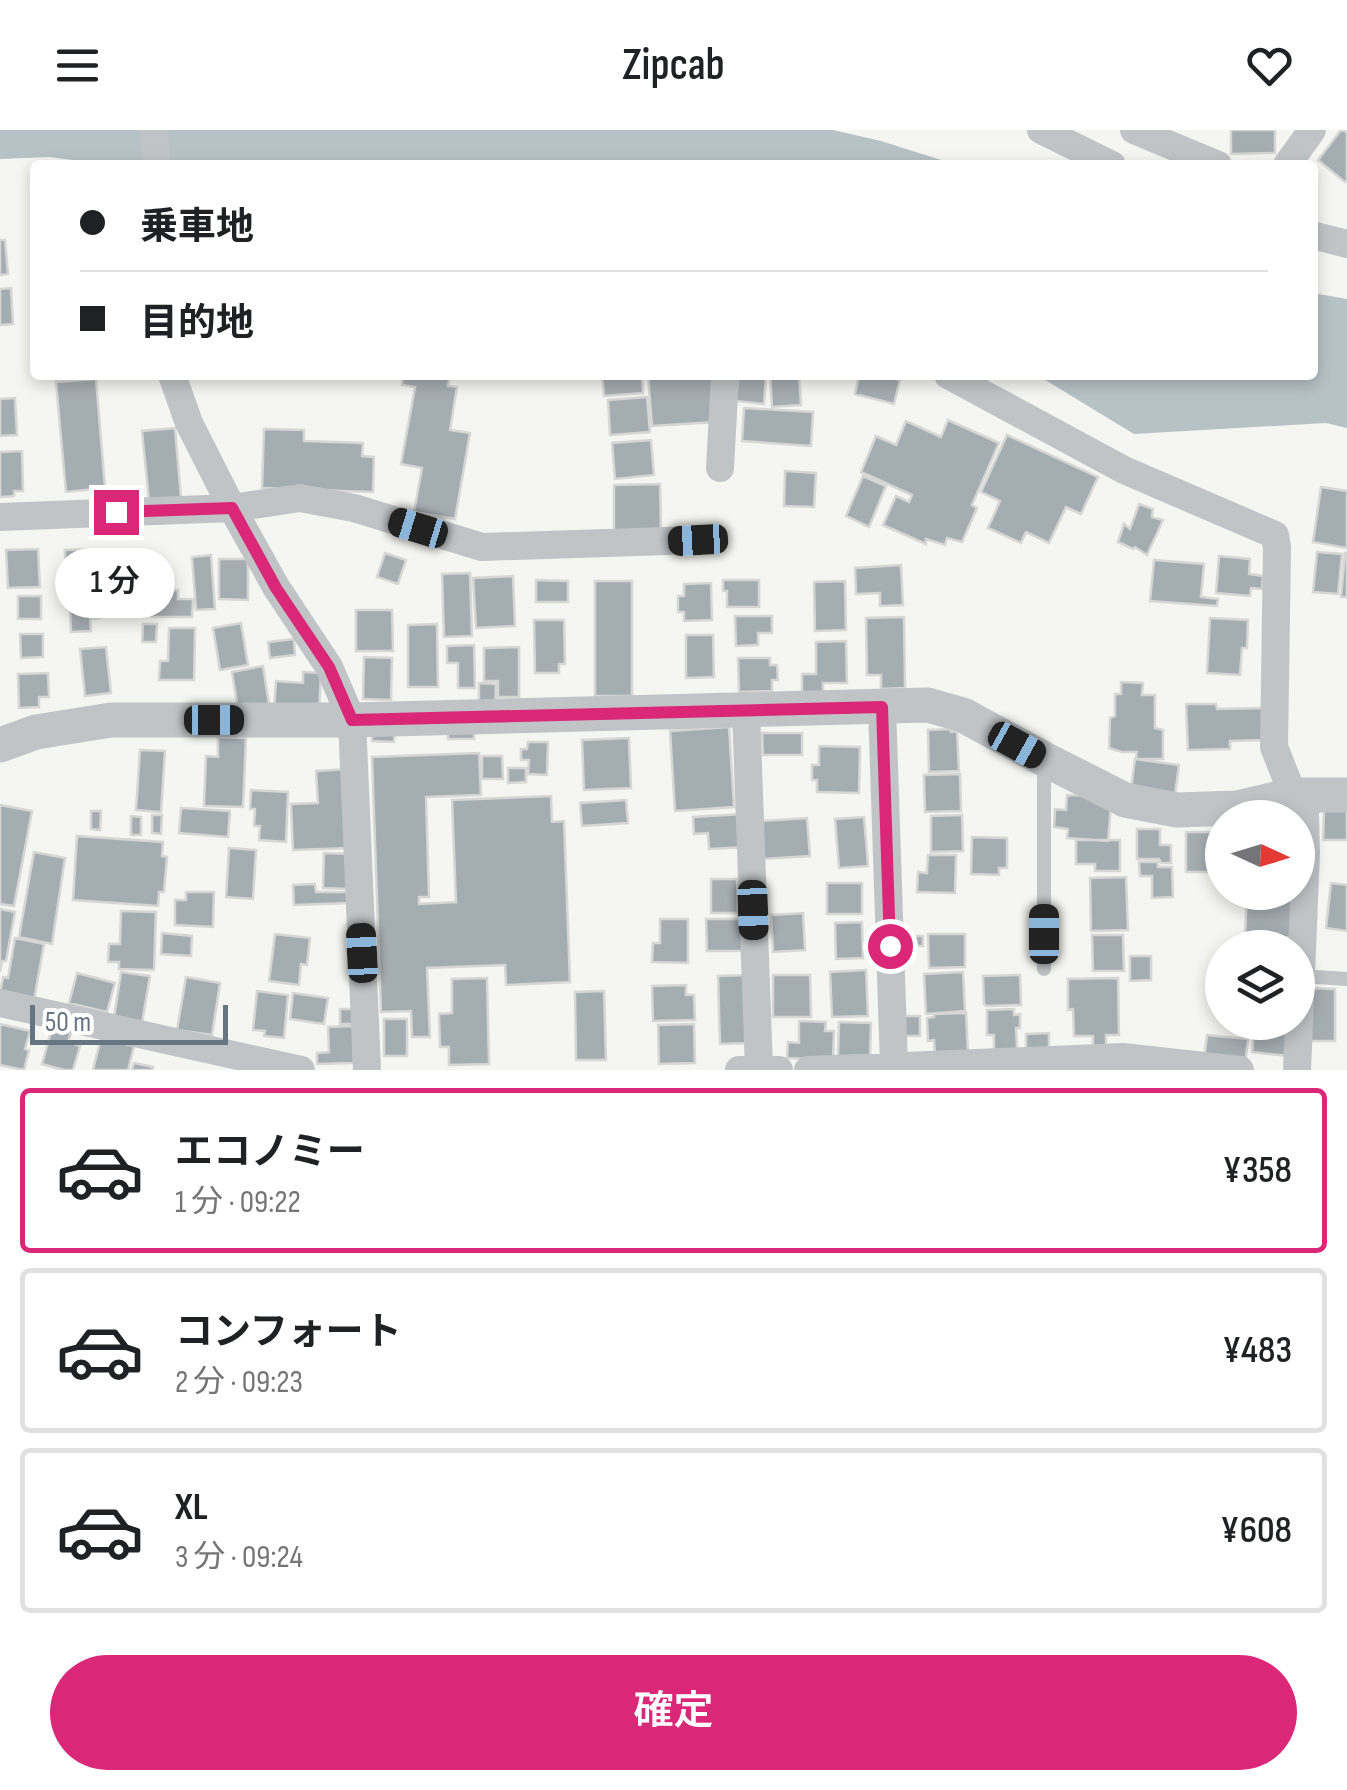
<!DOCTYPE html>
<html lang="ja">
<meta charset="utf-8">
<style>
body{margin:0;font-family:"Sofia Sans Condensed","Noto Sans JP",sans-serif;background:#f6f6f6;color:#202124;height:100vh;display:flex;flex-direction:column;font-size:38px;white-space:nowrap}
*{box-sizing:border-box;margin:0}
p{font-size:32px;color:#757577}
.icon{flex:none;width:55px;height:55px;fill:none;stroke:currentColor;stroke-width:2;stroke-linecap:round;stroke-linejoin:round}
.map{position:relative;height:940px;overflow:hidden}
.details{display:flex;flex-direction:column;background:#fff;flex:1}
.details>*{flex:none}
.banner{position:absolute;left:30px;top:30px;width:1288px;height:220px;border-radius:10px;box-shadow:0 5px 15px #0003;display:grid;align-content:center;height:220px;padding:0 50px;background:#fff}
.needle{width:65px;rotate:94deg}
.tools{position:absolute;left:1205px;top:670px;display:grid;gap:20px}
.tools a{display:grid;place-items:center;width:110px;height:110px;border-radius:50%;background:#fff;box-shadow:0 5px 15px #0003;font-size:50px}
.scale{position:absolute;left:30px;bottom:25px;width:198px;box-sizing:border-box;padding-left:10px;border:5px solid #657581;border-top:0;font-size:28px;line-height:35px;white-space:nowrap;color:#657581;-webkit-text-stroke:8px #fff;paint-order:stroke}
.end{position:absolute;width:45px;height:45px;margin:-22px;border:12px solid #db2777;background:#fff;box-shadow:0 0 0 5px #fff}
.from{border-radius:50%}
.bubble{position:absolute;height:70px;border-radius:35px;background:#fff;box-shadow:0 5px 15px #0003;font-size:32px;font-weight:600;line-height:70px;text-align:center}
.car{position:absolute;width:30px;height:60px;margin:-30px -15px;border-radius:12px;box-shadow:0 0 8px 2px #0007;background:linear-gradient(#222 24%,#8ab4d8 0 40%,#222 0 76%,#8ab4d8 0 86%,#222 0)}
.banner b{display:flex;align-items:center;gap:35px;height:95px;font-size:38px}
.banner b+b{border-top:2px solid #e0e0e0}
.banner i{width:25px;height:25px;background:#202124}
ul{padding:18px 0 0;list-style:none}
li{display:flex;align-items:center;gap:30px;height:165px;margin:0 20px 15px;padding:0 30px;border:5px solid #e0e0e0;border-radius:10px}
li div{flex:1}
li b{display:block;font-size:38px}
li em{font-style:normal;font-weight:600}
li.active{border-color:#db2777}
li>.icon{width:90px;height:90px;stroke-width:1.5}
.action{display:flex;gap:20px;margin-top:auto;padding:20px 50px}
.action a{flex:1;height:115px;border-radius:60px;background:#db2777;color:#fff;font-size:40px;font-weight:600;line-height:115px;text-align:center}
header{display:flex;justify-content:space-between;align-items:center;height:130px;padding:0 50px;background:#fff;font-size:45px;font-weight:600}
.map>svg:first-child{display:block}
.water{fill:#b7c2c6}
.building{fill:#a4adb2;stroke:#d6d6d4;stroke-width:2.5}
.lines{fill:none;stroke-linecap:round;stroke-linejoin:round}
.service{stroke:#c0c4c7;stroke-width:14}
.minor{stroke:#c0c4c7;stroke-width:28}
.tertiary{stroke:#c0c4c7;stroke-width:35}
.route{stroke:#db2777;stroke-width:12}
</style>
<header><svg class="icon" aria-label="menu" viewBox="0 0 24 24"><path d="M4 6h16M4 12h16M4 18h16"/></svg>Zipcab<svg class="icon" aria-label="heart" viewBox="0 0 24 24"><path d="M12 20l-8-8c-3-5 5-10 8-4 3-6 11-1 8 4z"/></svg></header>
<div class="map">
<svg width="1347" height="940" viewBox="0 0 1347 940">
<rect width="100%" height="100%" fill="#f5f5f1"/>
<!-- water -->
<path class="water" d="M0 0H833L881 11 957 35H111L49 27 0 29Z
M1313 163 1347 169V298L1326 293 1134 304 1037 245H1312Z"/>
<!-- building -->
<path class="building" d="M1231 0H1275V23L1231 24Z
M1341 0 1347 2V50L1345 52 1318 30Z
M0 110H5L8 144 0 145Z
M11 158 13 194 0 195V159Z
M245 245H291V248Z
M403 245H450L448 256 457 257 450 300 470 303 455 389 414 382 422 338 401 334 415 257 402 255Z
M602 245H642L643 263 604 266Z
M648 245H713L716 292 652 296Z
M738 245H766L764 274 736 271Z
M770 245H799L801 275 772 277Z
M859 245H879L900 250 894 274 855 264Z
M96 249 105 358 66 362 56 252Z
M647 267 650 302 610 305 608 270Z
M15 268 17 305 0 306V269Z
M744 278 813 282 811 316 742 311Z
M948 290 999 313 972 375 977 378 962 412 947 408 945 415 926 409V414L883 395 896 366 909 372 912 365 861 342 876 306 896 315 906 291 941 307Z
M175 298 181 368 149 371 142 301Z
M264 299 304 300V311L363 313 362 326 374 327 373 362 262 358Z
M1007 305 1098 347 1081 384 1066 377 1049 413 1026 402 1021 413 988 398 1000 371 981 362Z
M651 310 654 345 615 349 612 313Z
M22 321 23 361H14V366L0 367V322Z
M785 341 816 343 814 377 784 376Z
M863 346 886 356 869 397 846 386Z
M660 354 661 402 614 403V355Z
M1321 357 1347 361V418L1313 412Z
M1139 374 1153 379 1152 387 1163 390 1147 425 1135 417 1133 419 1118 412 1124 394 1130 399Z
M38 419 40 457 8 458 6 420Z
M96 419 97 453 66 454 65 420Z
M105 420H135V445H106Z
M1317 422 1342 424 1338 464 1313 462Z
M385 423 406 430 398 454 377 447Z
M1345 423H1347V467H1341Z
M211 425 215 479 196 480 192 427Z
M1219 426 1250 429 1249 444 1263 446 1262 459 1251 458 1250 466 1216 463Z
M219 429H248V470L219 469Z
M1154 430 1204 434 1201 467 1218 469 1217 476 1150 471Z
M901 435 903 475 880 476V463L856 464 855 438Z
M470 443 472 506 444 507 442 444Z
M513 446 515 496 476 498 473 448Z
M140 449H174V460H178V469H193L192 487H152L151 473H140Z
M536 450 568 451V472H536Z
M723 450H759V477H727V461H723Z
M595 451H632V566H595Z
M845 451 846 500 815 501 814 452Z
M711 453 712 490 684 491V482H678V466H684V454Z
M98 462 100 488 90 489 91 501 71 502 69 463Z
M18 466H41V489H18Z
M356 480H392L393 521H356Z
M735 486H772V503H758V515L736 516Z
M904 487 905 558 881 559V545H867L866 488Z
M1210 488 1248 490 1247 518H1242L1240 545 1207 543Z
M534 490H564L565 534H559V543H535Z
M241 493 248 535 220 540 213 498Z
M143 494H157L156 512H142Z
M437 494 438 557H408V495Z
M169 498H195L194 550H159L160 531H168Z
M20 504H43V527L21 528Z
M686 505H713L714 547 686 548Z
M294 509 295 525 270 528 268 512Z
M846 511 847 553H823V564H802V544H816V512Z
M474 515 475 558H458V533H447V516Z
M106 517 111 563 85 566 80 519Z
M519 517V567H498V551H484V518Z
M364 527 392 528 391 570 363 569Z
M738 528H770V535H777L778 550H772V561L739 562Z
M263 536 269 574 238 580 232 542Z
M303 542 321 543 319 582 274 579 276 551 303 553Z
M48 543 49 567H39V577L19 578 18 544Z
M1121 552 1143 553 1142 565H1155V598L1163 600V629H1136L1137 622H1122L1109 618 1110 588 1115 586V564H1121Z
M479 553 496 554 495 578 479 577Z
M1186 574H1216L1217 579 1264 578 1265 610 1230 611V619L1188 620Z
M448 597H474V609H448Z
M729 597 734 677 675 681 670 601Z
M951 599V602L957 601 959 641 929 642 928 600Z
M372 600H395L394 612 372 611Z
M762 603H802V625H763Z
M218 607 246 608 243 677 204 676 206 626 218 627Z
M629 608 631 658 584 660 582 610Z
M528 612H548L547 645 528 644 529 630H521V619H527Z
M819 616 860 617 859 663 817 662V650H812V635H819Z
M140 620 165 621 161 682 136 680Z
M479 623 481 665 426 667 429 767H419V774L456 772 452 670 551 666 552 692 564 691 570 852 506 855 505 835 427 838 430 907H412L411 881 381 882 372 627Z
M482 626H502L503 649H482Z
M1135 629 1179 635 1175 665 1131 659Z
M508 638H526V652L508 653Z
M349 639 351 718 293 720 291 674 318 673 316 641Z
M960 644 961 681 925 682 924 645Z
M251 660 288 662 286 712 259 710 260 696H254L255 679H250Z
M1067 665 1094 666 1111 675 1108 711 1067 708 1068 699 1054 697 1055 679 1066 680Z
M626 670 628 693 582 696 580 673Z
M0 675 32 681 14 776 0 774Z
M181 678 230 681 228 707 179 703Z
M91 681H101L100 700 91 699Z
M1324 681H1347V710H1323Z
M743 684 748 717 709 719 708 703 694 704 693 687Z
M152 685H162L161 704 152 703Z
M962 685 963 721 931 722V686Z
M131 686 141 687V705H131Z
M864 687 868 736 839 738 835 689Z
M807 688 810 726 763 729 761 691Z
M1137 699H1160V715H1171V733H1161L1159 729H1137Z
M1186 702H1222V742H1186Z
M77 706 163 712 162 726 167 727 164 762H159L158 776 73 770Z
M972 707 1007 708V738H999V745L971 744Z
M1076 710H1120V741H1095V734H1076Z
M229 718 256 720 253 769 226 767Z
M34 722 65 728 52 814 19 807Z
M324 723 350 724V759L323 758Z
M928 725H956L955 763 917 762 918 742 927 743Z
M1139 732H1158V737H1172L1173 767 1152 768V746H1140Z
M1126 747 1128 800 1091 801 1090 748Z
M711 749H737L738 783H711Z
M827 753H862V784H827Z
M1331 753 1347 755V801L1326 798Z
M315 754 316 762H349L350 773 294 775 293 755Z
M186 762H214L213 797 175 795V770H186Z
M1247 762H1295L1292 808 1245 805Z
M0 779 15 782 6 831H2L0 842Z
M121 781 156 782 154 840 119 839V832H108L109 814H120Z
M803 783 805 820 773 822 771 785Z
M660 789H688V833L652 832 653 813H660Z
M706 789H744L745 821H707Z
M862 792 863 828 836 829 835 793Z
M162 803 192 806 191 826 161 824Z
M275 804 310 808 307 835 301 834 299 855 269 851Z
M928 804H965V837L929 838Z
M1092 805H1123L1124 841H1093Z
M904 806H923V816H904Z
M15 808 44 814 34 870 0 864 3 847 8 848Z
M1130 826H1151V850L1130 851Z
M866 840 868 886 832 887 830 842Z
M121 842 150 846 142 893 114 888Z
M963 842 965 881 926 884 924 844Z
M77 843 115 853 107 882 69 873Z
M751 845 753 913 720 914 718 846Z
M773 845H810L811 887H773Z
M1020 845 1021 875 987 876 984 874 983 846Z
M186 847 220 853 212 905 177 900Z
M487 848 489 934 449 935V917H440L439 884 452 883V849Z
M1118 848 1119 905H1106V916H1093V906H1074L1073 879 1068 880V849Z
M686 855V865H694L695 890 653 891 652 856Z
M1308 858 1335 859V911H1308Z
M257 861 288 865 284 908 264 906 265 901 253 900Z
M604 861 606 930H576L575 862Z
M293 863 328 868 324 894 290 889Z
M340 879H360V894H340Z
M1014 879V885L1020 884V898H1016L1017 919 994 920V905H987V880Z
M966 883 968 923 935 925 934 910 928 911 927 888 934 887V884Z
M901 886H920V906H901Z
M384 889H407V926H384Z
M799 891 826 892 825 901H834L833 930 787 928 788 912 799 913Z
M839 892 871 893 870 928 838 927Z
M1255 892H1292L1289 926 1252 922Z
M0 894 30 901 25 919 29 920 24 940 0 935Z
M694 894 695 933 659 934 658 895Z
M353 896 354 933 317 934V923L329 922 328 897Z
M52 898 71 903 68 912 80 916 73 940H64L42 934Z
M1049 903V924L1026 925V904Z
M1207 905 1248 909 1245 936 1204 931Z
M101 908 134 916 128 940H93Z
M134 933 153 937 152 940H132Z"/>
<g class="lines">
<!-- service -->
<path class="service" d="M1044 630V839
M1301 846 1347 849"/>
<!-- minor -->
<path class="minor" d="M154 0 156 35
M1041 0 1112 35
M1134 0 1218 35
M1287 35 1312 0
M1312 105 1347 114
M172 245 189 293 232 378 276 457 329 537 352 590 367 940
M948 245 1124 340 1275 405 1277 418 1274 617 1293 665 1305 684 1306 723 1297 940
M720 338 725 245
M0 387 232 378 300 368 354 378 482 417 697 410
M882 577 894 936
M746 581 759 939
M0 873 301 940
M739 940H779
M808 940 1123 927 1240 940"/>
<!-- tertiary -->
<path class="tertiary" d="M0 615 36 602 111 590H352L928 575 963 585 1044 629 1125 670 1177 680 1237 678 1293 665H1347"/>
</g>
<g class="lines">
<!-- route -->
<path class="route" d="M116 382 232 378 276 458 329 537 352 590 882 577 890 816"/>
</g>
</svg>
<div class="tools">
<a><svg class="needle" viewBox="-14 -14 28 28"><path d="M0-13l5 13h-10z" fill="#e53935"/><path d="M0 13l5-13h-10z" fill="#757577"/></svg></a>
<a><svg class="icon" aria-label="layers" viewBox="0 0 24 24"><path d="M12 4l9 5-9 5-9-5zM3 14l9 5 9-5"/></svg></a>
</div>
<div class="scale">50 m</div>
<i class="end from" style="left:890px;top:816px"></i>
<i class="end" style="left:116px;top:382px"></i>
<div class="bubble" style="left:55px;top:418px;width:120px">1 分</div>
<i class="car" style="left:418px;top:398px;rotate:287deg"></i>
<i class="car" style="left:698px;top:410px;rotate:267deg"></i>
<i class="car" style="left:214px;top:590px;rotate:90deg"></i>
<i class="car" style="left:1017px;top:615px;rotate:119deg"></i>
<i class="car" style="left:753px;top:780px;rotate:178deg"></i>
<i class="car" style="left:1044px;top:804px;rotate:0deg"></i>
<i class="car" style="left:362px;top:823px;rotate:357deg"></i>
<div class="banner">
<b><i class="from"></i>乗車地</b>
<b><i></i>目的地</b>
</div>
</div>
<section class="details">
<ul>
<li class="active"><svg class="icon" aria-label="car" viewBox="0 0 24 24"><path d="M5 17H2v-5l4-1 3-4h7l3 4 3 1v5h-3M9 17h6M6 11h13"/><circle cx="7" cy="17" r="2"/><circle cx="17" cy="17" r="2"/></svg><div><b>エコノミー</b><p>1 分 · 09:22</p></div><em>¥358</em></li>
<li><svg class="icon" aria-label="car" viewBox="0 0 24 24"><path d="M5 17H2v-5l4-1 3-4h7l3 4 3 1v5h-3M9 17h6M6 11h13"/><circle cx="7" cy="17" r="2"/><circle cx="17" cy="17" r="2"/></svg><div><b>コンフォート</b><p>2 分 · 09:23</p></div><em>¥483</em></li>
<li><svg class="icon" aria-label="car" viewBox="0 0 24 24"><path d="M5 17H2v-5l4-1 3-4h7l3 4 3 1v5h-3M9 17h6M6 11h13"/><circle cx="7" cy="17" r="2"/><circle cx="17" cy="17" r="2"/></svg><div><b>XL</b><p>3 分 · 09:24</p></div><em>¥608</em></li>
</ul>
<div class="action"><a>確定</a></div>
</section>
